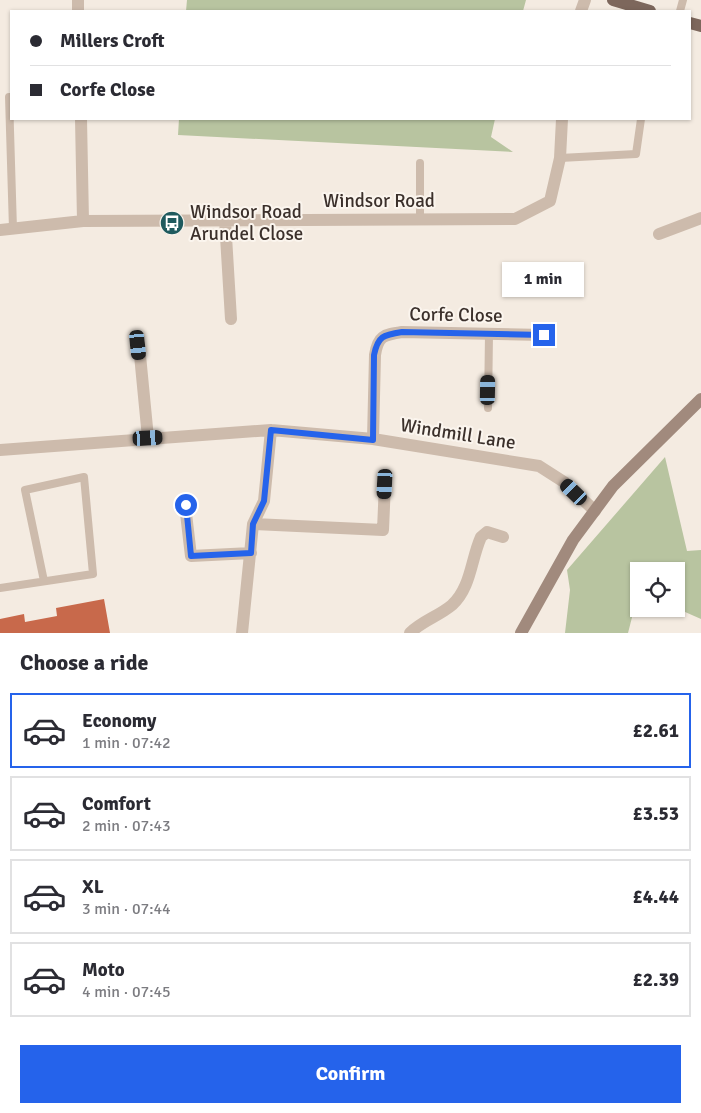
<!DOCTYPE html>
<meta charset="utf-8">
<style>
body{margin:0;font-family:Signika,sans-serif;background:#f7f7f7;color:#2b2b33;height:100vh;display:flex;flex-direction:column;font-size:19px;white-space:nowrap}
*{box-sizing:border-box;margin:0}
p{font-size:16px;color:#7c7c81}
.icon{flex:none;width:28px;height:28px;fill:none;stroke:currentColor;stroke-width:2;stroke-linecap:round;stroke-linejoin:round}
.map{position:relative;height:633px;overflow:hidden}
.details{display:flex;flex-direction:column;background:#fff;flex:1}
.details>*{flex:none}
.banner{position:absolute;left:10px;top:10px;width:681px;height:110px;border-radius:0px;box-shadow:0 1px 4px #0004;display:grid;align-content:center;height:110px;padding:0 20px;background:#fff}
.fabs{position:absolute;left:630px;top:562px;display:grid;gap:10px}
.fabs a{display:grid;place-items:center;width:55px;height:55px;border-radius:0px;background:#fff;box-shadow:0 1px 4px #0004;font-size:25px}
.end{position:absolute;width:22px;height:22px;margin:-11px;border:6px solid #2563eb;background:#fff;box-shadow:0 0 0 2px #fff}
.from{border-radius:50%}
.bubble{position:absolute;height:35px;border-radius:0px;background:#fff;box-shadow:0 1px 4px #0004;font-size:16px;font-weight:700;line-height:35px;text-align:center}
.car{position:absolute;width:15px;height:30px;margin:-15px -8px;border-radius:6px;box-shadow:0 0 4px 1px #0007;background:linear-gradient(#222 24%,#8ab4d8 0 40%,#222 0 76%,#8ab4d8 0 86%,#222 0)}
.banner b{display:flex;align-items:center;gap:18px;height:48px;font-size:19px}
.banner b+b{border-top:1px solid #e1e1e2}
.banner i{width:12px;height:12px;background:#2b2b33}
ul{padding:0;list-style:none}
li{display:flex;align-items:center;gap:15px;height:75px;margin:0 10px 8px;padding:0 10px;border:2px solid #e1e1e2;border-radius:0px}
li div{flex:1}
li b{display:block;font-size:19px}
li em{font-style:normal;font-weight:700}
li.on{border-color:#2563eb}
li>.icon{width:45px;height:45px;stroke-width:1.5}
h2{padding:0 20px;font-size:22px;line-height:60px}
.primary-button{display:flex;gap:10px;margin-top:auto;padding:10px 20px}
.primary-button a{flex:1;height:58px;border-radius:0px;background:#2563eb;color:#fff;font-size:20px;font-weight:700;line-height:58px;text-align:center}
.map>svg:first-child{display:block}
.green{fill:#b8c4a0}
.building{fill:#c8694b}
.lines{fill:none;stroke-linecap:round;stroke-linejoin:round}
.lane{stroke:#cdbbac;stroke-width:8}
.street{stroke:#cdbbac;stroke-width:12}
.secondary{stroke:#a18a7d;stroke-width:12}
.primary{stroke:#7d675c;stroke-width:12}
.route{stroke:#2563eb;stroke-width:6}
.labels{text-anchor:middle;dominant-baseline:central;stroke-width:4;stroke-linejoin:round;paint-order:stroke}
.street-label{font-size:19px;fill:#3b302b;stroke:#fbf5ee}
.poi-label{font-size:19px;fill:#3b302b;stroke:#fbf5ee;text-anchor:start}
</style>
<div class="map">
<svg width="701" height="633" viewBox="0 0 701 633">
<rect width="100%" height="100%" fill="#f4ebe1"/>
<!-- green -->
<path class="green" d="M187 0H526L523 11H186Z
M179 119H495L491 137 513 152 178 135Z
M665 457 687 551 701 550V619L676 608V571H639V590L628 633H565L570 590 567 570Z"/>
<!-- building -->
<path class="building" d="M104 599 110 633H0V619L24 614 25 622 57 616 56 608Z"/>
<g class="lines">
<!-- lane -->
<path class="lane" d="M680 11 683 0
M11 97H9L13 229
M560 158 636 154 641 119
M420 219V163
M488 408 489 334
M0 588 93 574 84 477 25 490 44 581"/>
<!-- street -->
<path class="street" d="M78 0V11
M581 11 585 0
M81 119 83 221
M225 220 231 319
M0 230 83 221 515 219 550 201 560 158 562 119
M659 234 701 218
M139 345 148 438
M373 439 375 355C378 336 383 335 402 332L544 335
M0 450 271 430 373 439 539 466 564 482 595 511
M185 505 191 556 251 553
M253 524 383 530 385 483
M242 633 253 524 264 501 271 430
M410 633C422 621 439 616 452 605 471 588 471 559 481 537L487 532 503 537"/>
<!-- secondary -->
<path class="secondary" d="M521 633 573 540 613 486 701 399"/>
<!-- primary -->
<path class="primary" d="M613 0 650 11
M690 23 701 26"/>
</g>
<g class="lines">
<!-- route -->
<path class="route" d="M186 505 191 556 251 553 253 524 264 501 271 430 373 440 374 355C378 336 383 335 402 332L544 335"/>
</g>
<!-- icons -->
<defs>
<g id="bus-disc" transform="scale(1.25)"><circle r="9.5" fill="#1f5a5e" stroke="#fbf5ee"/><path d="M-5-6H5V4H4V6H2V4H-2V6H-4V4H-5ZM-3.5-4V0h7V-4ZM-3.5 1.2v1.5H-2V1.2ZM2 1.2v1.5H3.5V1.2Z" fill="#fff"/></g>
</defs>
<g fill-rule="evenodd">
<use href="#bus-disc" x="172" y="223"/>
</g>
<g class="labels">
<!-- street labels -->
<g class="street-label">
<text x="379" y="201">Windsor Road</text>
<text transform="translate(456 315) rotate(1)">Corfe Close</text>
<text transform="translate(458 434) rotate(9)">Windmill Lane</text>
</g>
<!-- poi labels -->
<g class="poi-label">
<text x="190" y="212">Windsor Road<tspan x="190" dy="22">Arundel Close</tspan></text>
</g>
</g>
</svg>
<div class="fabs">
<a><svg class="icon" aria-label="locate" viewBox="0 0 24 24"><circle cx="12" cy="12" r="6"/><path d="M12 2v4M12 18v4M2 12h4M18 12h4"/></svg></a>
</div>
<i class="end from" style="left:186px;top:505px"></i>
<i class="end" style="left:544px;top:335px"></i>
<div class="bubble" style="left:502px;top:262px;width:82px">1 min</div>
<i class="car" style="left:138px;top:345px;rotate:174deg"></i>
<i class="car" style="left:488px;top:390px;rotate:1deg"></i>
<i class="car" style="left:148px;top:438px;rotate:87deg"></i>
<i class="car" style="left:385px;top:484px;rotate:183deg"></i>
<i class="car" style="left:574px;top:492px;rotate:314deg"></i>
<div class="banner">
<b><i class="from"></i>Millers Croft</b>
<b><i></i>Corfe Close</b>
</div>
</div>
<section class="details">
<h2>Choose a ride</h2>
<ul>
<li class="on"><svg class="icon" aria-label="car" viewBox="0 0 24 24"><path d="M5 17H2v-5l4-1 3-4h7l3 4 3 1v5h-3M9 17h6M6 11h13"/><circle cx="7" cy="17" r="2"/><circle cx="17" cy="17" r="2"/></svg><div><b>Economy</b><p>1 min · 07:42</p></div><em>£2.61</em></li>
<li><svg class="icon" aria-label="car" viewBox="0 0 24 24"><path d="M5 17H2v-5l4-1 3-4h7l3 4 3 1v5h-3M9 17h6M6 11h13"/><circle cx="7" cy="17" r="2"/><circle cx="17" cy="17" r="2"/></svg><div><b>Comfort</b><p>2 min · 07:43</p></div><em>£3.53</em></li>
<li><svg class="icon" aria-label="car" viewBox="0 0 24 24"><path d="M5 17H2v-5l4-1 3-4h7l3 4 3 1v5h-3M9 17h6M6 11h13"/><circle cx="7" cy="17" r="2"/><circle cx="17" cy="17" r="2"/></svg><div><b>XL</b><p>3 min · 07:44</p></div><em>£4.44</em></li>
<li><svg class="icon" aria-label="car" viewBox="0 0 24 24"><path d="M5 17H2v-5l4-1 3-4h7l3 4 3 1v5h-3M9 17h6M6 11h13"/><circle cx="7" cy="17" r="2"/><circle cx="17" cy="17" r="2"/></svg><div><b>Moto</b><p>4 min · 07:45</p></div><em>£2.39</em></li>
</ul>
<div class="primary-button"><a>Confirm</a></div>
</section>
